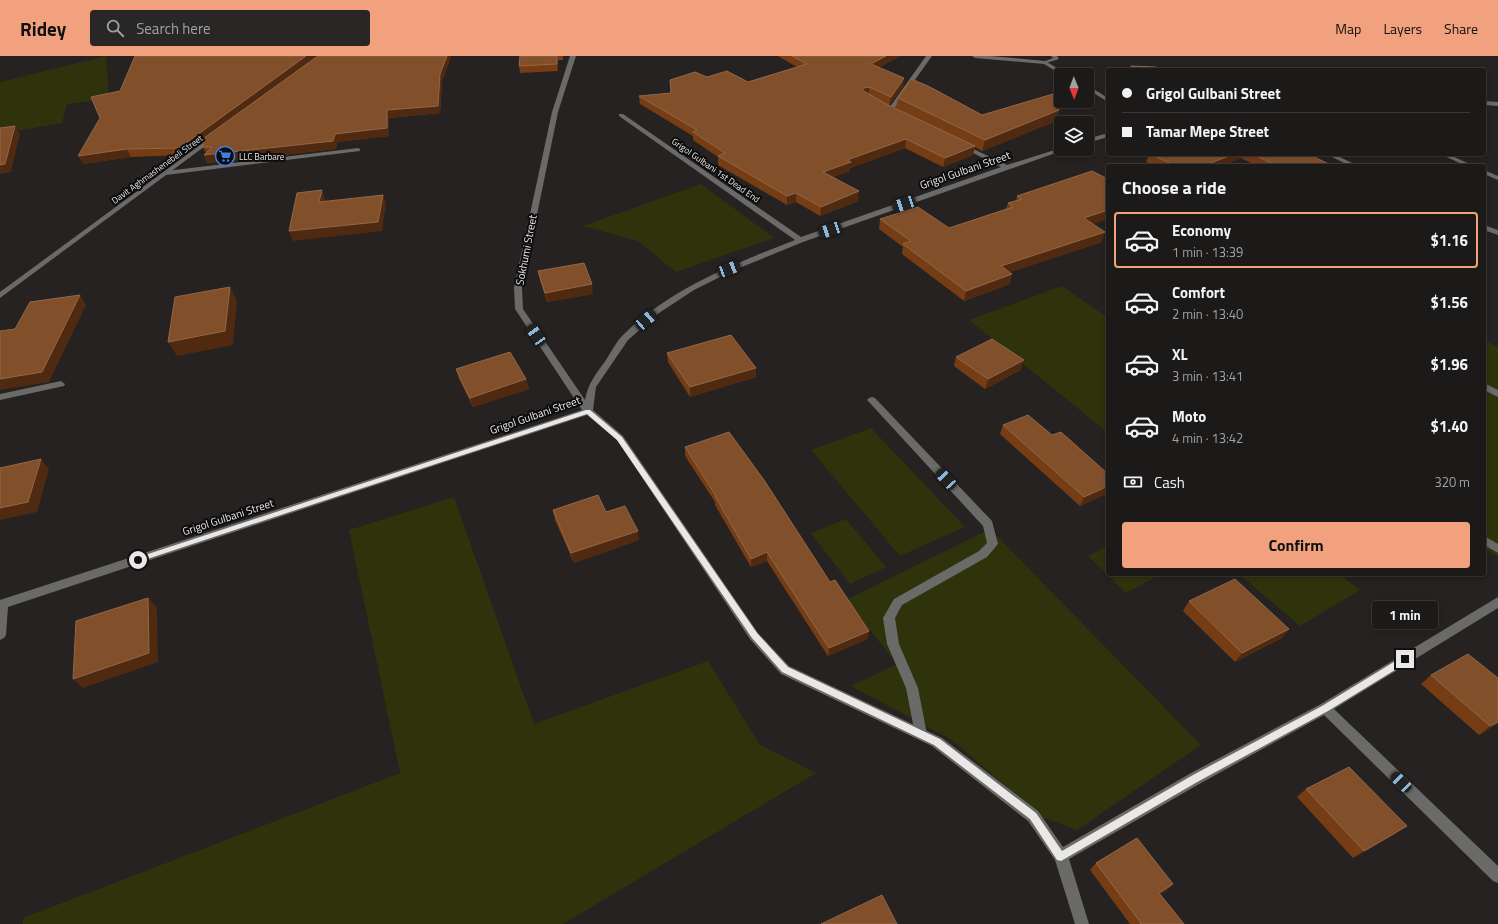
<!DOCTYPE html>
<meta charset="utf-8">
<style>
body{margin:0;font-family:"Titillium Web",sans-serif;background:#292726;color:#f1f3f6;height:100vh;display:flex;flex-direction:column;font-size:15px;white-space:nowrap}
*{box-sizing:border-box;margin:0}
p{font-size:13px;color:#a0a1a2}
.icon{flex:none;width:22px;height:22px;fill:none;stroke:currentColor;stroke-width:2;stroke-linecap:round;stroke-linejoin:round}
.map{position:relative;flex:1;overflow:hidden}
.details{position:absolute;left:1106px;top:108px;width:380px;height:412px;display:flex;flex-direction:column;background:#1c1a19;border-radius:4px;box-shadow:0 2px 6px #0003,0 0 0 1px #3a3838}
.details>*{flex:none}
.banner{position:absolute;left:1106px;top:12px;width:380px;height:88px;border-radius:4px;box-shadow:0 2px 6px #0003,0 0 0 1px #3a3838;display:grid;align-content:center;height:88px;padding:0 16px;background:#1c1a19}
.needle{width:26px;rotate:179deg}
.controls{position:absolute;left:1054px;top:12px;display:grid;gap:8px}
.controls a{display:grid;place-items:center;width:40px;height:40px;border-radius:4px;background:#1c1a19;box-shadow:0 2px 6px #0003,0 0 0 1px #3a3838;font-size:20px}
.end{position:absolute;width:18px;height:18px;margin:-9px;border:5px solid #e9e8e7;background:#111;box-shadow:0 0 0 2px #111}
.from{border-radius:50%}
.bubble{position:absolute;height:28px;border-radius:4px;background:#1c1a19;box-shadow:0 2px 6px #0003,0 0 0 1px #3a3838;font-size:13px;font-weight:700;line-height:28px;text-align:center}
.car{position:absolute;width:12px;height:24px;margin:-12px -6px;border-radius:5px;box-shadow:0 0 3px 1px #0007;background:linear-gradient(#222 24%,#8ab4d8 0 40%,#222 0 76%,#8ab4d8 0 86%,#222 0)}
.banner b{display:flex;align-items:center;gap:14px;height:38px;font-size:15px}
.banner b+b{border-top:1px solid #3a3838}
.banner i{width:10px;height:10px;background:#f1f3f6}
ul{padding:0;list-style:none}
li{display:flex;align-items:center;gap:12px;height:56px;margin:0 8px 6px;padding:0 8px;border:2px solid transparent;border-radius:4px}
li div{flex:1}
li b{display:block;font-size:15px}
li em{font-style:normal;font-weight:700}
li.selected{border-color:#f2a17e}
li>.icon{width:36px;height:36px;stroke-width:1.5}
h2{padding:0 16px;font-size:18px;line-height:48px}
.pay{display:flex;align-items:center;gap:10px;height:44px;padding:0 16px;font-size:15px}
.pay p{margin-inline-start:auto}
.primary-button{display:flex;gap:8px;margin-top:auto;padding:8px 16px}
.primary-button a{flex:1;height:46px;border-radius:4px;background:#f2a17e;color:#111;font-size:16px;font-weight:700;line-height:46px;text-align:center}
header{display:flex;align-items:center;gap:24px;box-sizing:border-box;height:56px;padding:0 20px;background:#f2a17e;color:#111}
header strong{font-size:19px}
nav{display:flex;gap:22px;margin-inline-start:auto;font-size:14px}
.search{width:280px;height:36px;background:#292726;display:flex;align-items:center;gap:10px;box-sizing:border-box;padding:0 14px;border-radius:4px;color:#a0a1a2;font-size:15px}
.map>svg:first-child{display:block}
.green{fill:#2e330b}
.lines{fill:none;stroke-linecap:round;stroke-linejoin:round}
.service{fill:#6a6a69;fill-rule:evenodd}
.minor{fill:#6a6a69;fill-rule:evenodd}
.tertiary{fill:#6a6a69;fill-rule:evenodd}
.wall{fill:#763d14}
.shaded-wall{fill:#502a10}
.building{fill:#824f2b;stroke:#926748}
.route{fill:#e9e8e7}
.labels{text-anchor:middle;dominant-baseline:central;stroke-width:4;stroke-linejoin:round;paint-order:stroke}
.far-poi-label{font-size:9px;fill:#e9e8e7;stroke:#0d0c0c;text-anchor:start}
.far-street-label{font-size:9px;fill:#e9e8e7;stroke:#0d0c0c}
.street-label{font-size:11px;fill:#e9e8e7;stroke:#0d0c0c}
</style>
<header>
<strong>Ridey</strong>
<div class="search"><svg class="icon" aria-label="search" viewBox="0 0 24 24"><circle cx="10" cy="10" r="6"/><path d="M15 15l6 6"/></svg>Search here</div>
<nav><a>Map</a><a>Layers</a><a>Share</a></nav>
</header>
<div class="map">
<svg width="1498" height="868" viewBox="0 0 1498 868">
<rect width="100%" height="100%" fill="#252221"/>
<!-- green -->
<path class="green" d="M106 0 109 43 67 48 62 67 0 78V26Z
M701 128 774 182 676 216 638 185 583 170Z
M1062 230 1108 262V377L969 264Z
M1484 284 1498 291V501L1484 492Z
M871 372 965 471 900 500 811 394Z
M454 441 534 668 708 605 760 689 816 717 563 868H23V862L400 717 349 474Z
M846 463 886 511 850 528 811 477Z
M990 473 1201 689 1077 774 1042 761 952 684 851 630 897 608 846 544Z
M1108 490V518H1161L1126 537 1088 500Z
M1239 518H1339L1360 534 1300 570Z"/>
<g class="lines">
<!-- service -->
<path class="service" d="M1051 0H1057L1059 3 1043 8V6L1053 2Z
M358 92 360 93V95L166 119 163 117 166 115Z
M1440 98H1448L1474 110H1466Z
M1484 114 1498 120V124L1484 118Z
M61 325 65 328 64 330 0 344V338Z
M872 341 875 342 992 465 998 488 987 501 902 549 895 562 899 588 918 632 927 678 925 682 921 684 917 682 915 678 906 632 887 588 883 562 894 543 979 495 987 487 983 470 869 346 867 344 869 342Z"/>
<!-- minor -->
<path class="minor" d="M570 0H576L558 56 522 232 523 253 585 344C588 327 596 318 606 304 611 296 616 286 623 279 671 232 734 208 795 184L619 60V58H623L801 181 1001 111 961 91V89H965L1007 109 1061 92 1067 93 803 186 732 215 694 234 659 257 628 284 596 331 593 354 623 380 758 577 789 610 942 682 1038 755 1063 791 1191 717 1321 648 1498 541V552L1334 653 1498 810V827L1493 825 1324 659 1201 727 1069 803 1089 868H1075L1055 804 1028 765 932 690 781 618 750 583 617 384 587 359 8 551 6 579 4 582 0 584V544L582 354 515 253 514 232 552 56Z
M926 0H932L892 56H888L887 55Z
M972 0H991L1045 5 1069 19H1062L1044 8 975 2Z
M1087 29 1108 42V46L1087 33Z
M1484 45 1498 46V50L1484 49Z
M1108 77V81L1087 87V83Z
M1326 98H1334L1358 110H1350Z
M1484 169 1498 174V179L1484 174Z
M1484 327 1498 334V341L1484 334Z
M1484 480 1498 488V497L1484 489Z"/>
<!-- tertiary -->
<path class="tertiary" d="M211 81 216 82 0 242V236Z"/>
</g>
<!-- wall -->
<path class="wall" d="M135 0H451L442 25 440 57 389 62V80L337 86 336 93 207 107 204 99 206 97 203 91 204 84 183 99 131 101 83 108 120 35Z
M520 0H563V4H558V15L520 17 519 10Z
M778 0H900L878 12 903 31 889 49 896 52 898 42 982 59 1059 54 1056 65 982 95 975 91 973 99 943 111 905 92 850 112V115L833 121 858 145 820 160 796 146 787 149 718 109V101L693 84V80L640 48 639 40 671 37 707 21 748 26 797 11Z
M1149 98H1308L1333 110H1257L1241 102 1221 110H1155L1146 106Z
M1017 140 1092 168 1102 186 1010 216V228L964 245 902 198 903 191 879 173 880 163 949 172 1006 153 1008 147 1016 145Z
M538 215 593 238 547 246 540 224Z
M667 297 756 321 690 341 668 306Z
M956 301 1021 314 985 333 954 310Z
M456 313 526 323 529 333 473 351 459 323Z
M1003 369 1052 379 1108 418V437L1080 450 1000 378Z
M685 391 830 526 869 575 867 583 828 600 767 505 751 511 715 449V446L685 400Z
M553 454 606 456 639 484 574 507 555 464Z
M1189 545 1289 573 1282 582 1235 606 1183 555Z
M1431 619 1498 667 1479 679 1421 628Z
M1306 733 1395 778 1353 802 1297 741Z
M1096 807 1173 828 1166 835 1160 838 1184 868H1130L1090 814Z"/>
<!-- shaded-wall -->
<path class="shaded-wall" d="M306 0H318L183 99 179 92Z
M447 0H451L442 25 440 57 389 62V80L337 86 336 93 207 107 204 99 335 78 387 54 440 18Z
M557 0 558 4V15L557 8Z
M886 0H900L870 16 871 8Z
M904 22 903 31 889 49 891 41Z
M869 31V40L862 34 864 32Z
M1059 54 1056 65 982 95 985 84Z
M15 70 20 78 11 116 0 118V109Z
M906 83 905 92 850 112V115L823 125V116L847 104Z
M975 90 973 99 943 111 945 102Z
M127 93 131 101 83 108 78 100Z
M1234 98H1243L1241 102 1221 110H1203Z
M322 134 325 143 323 155 319 146Z
M859 135 858 145 820 160 821 151Z
M796 137V146L787 149V140Z
M383 139 386 148 382 175 293 185 289 175Z
M1108 154V163L1081 172 1084 162Z
M1105 176 1102 186 999 220 1001 210Z
M1012 218 1010 228 964 245 966 235Z
M592 228 593 238 547 246 545 237Z
M230 231 237 245 233 289 177 300 168 286Z
M80 239 86 249 49 326 0 334V323Z
M1024 304 1021 314 985 333 988 323Z
M756 312V321L690 341V331Z
M526 323 529 333 473 351 470 342Z
M41 403 49 413 37 456 0 464V452Z
M1108 430V437L1080 450 1084 441Z
M638 475 639 484 574 507 571 497Z
M767 496V505L751 511V503Z
M148 542 157 551 158 606 83 632 73 623Z
M1289 573 1282 582 1235 606 1242 597Z
M869 575 867 583 828 600 829 592Z
M1498 666V667L1479 679 1490 670Z
M1407 770 1395 778 1353 802 1364 795Z
M1173 828 1166 835 1151 844 1159 837Z"/>
<!-- building -->
<path class="building" d="M135 0H306L179 92 127 93 78 100 100 62 91 41 120 35Z
M318 0H447L440 18 438 50 387 54V72L335 78 333 85 204 99 212 91H203L204 82Z
M520 0H557V8L519 10Z
M792 0H886L871 8 904 22 891 41 869 31 864 32 862 34 888 49 975 90 945 102 906 83 847 104 851 106 823 116 859 135 821 151 796 137 787 140 718 100 725 97 693 76 697 74 639 40 671 37 670 24 695 16 707 21 727 15 748 26 807 8Z
M1131 10 1156 11 1157 14H1132Z
M911 23 928 30 982 59 1053 38 1059 54 985 84 898 42Z
M15 70 5 108 0 109V72Z
M1150 98H1234L1203 110H1176Z
M1253 98H1308L1333 110H1277Z
M1092 115 1108 123V154L1084 162 1105 176 1001 210 1012 218 966 235 903 188 911 185 880 163 918 151 949 172 1013 151 1008 147 1022 143 1017 140Z
M322 134 319 146 383 139 378 166 289 175 297 137Z
M584 207 592 228 545 237 538 215Z
M230 231 225 275 168 286 175 241Z
M80 239 42 316 0 323V275L15 273 30 246Z
M731 279 756 312 690 331 667 297Z
M992 283 1024 304 988 323 956 301Z
M510 296 526 323 470 342 456 313Z
M1028 359 1052 379 1061 376 1108 418V430L1084 441 1003 369Z
M729 376 764 424 830 526 835 524 869 575 829 592 767 496 751 503 715 440H716L685 391Z
M41 403 28 446 0 452V412Z
M598 439 606 456 625 450 638 475 571 497 553 454Z
M1235 523 1289 573 1242 597 1189 545Z
M148 542 149 597 73 623 76 565Z
M1468 598 1498 622V666L1490 670 1431 619Z
M1349 711 1407 770 1364 795 1306 733Z
M1137 782 1173 828 1159 837 1184 868H1140L1141 867 1096 807Z
M882 839 897 868H821Z"/>
<!-- route -->
<path class="route" d="M586 354H590L622 381 757 577 788 611 940 683 1036 757 1062 795 1193 719 1322 650 1402 601H1408L1409 603 1408 606 1328 655 1199 725 1061 805 1057 804 1030 763 934 689 782 616 752 582 617 384 587 358 138 506 135 504 136 502Z"/>
<!-- icons -->
<defs>
<g id="supermarket-ring" transform="scale(1)"><circle r="9.5" fill="#0d0c0c" stroke="#3f7fe0" stroke-width="1.5"/><path d="M-6-5.5h2.5l.6 2H6L4.5 2H-2.5L-4.4-4H-6ZM-1.5 3.2a1.3 1.3 0 1 0 .1 0ZM3 3.2a1.3 1.3 0 1 0 .1 0Z" fill="#3f7fe0"/></g>
</defs>
<g fill-rule="evenodd">
<use href="#supermarket-ring" x="225" y="100"/>
</g>
<g class="labels">
<!-- far-poi labels -->
<g class="far-poi-label">
<text x="239" y="100">LLC Barbare</text>
</g>
<!-- far-street labels -->
<g class="far-street-label">
<text transform="translate(157 113) rotate(-36)">Davit Aghmashenebeli Street</text>
<text transform="translate(716 114) rotate(35)">Grigol Gulbani 1st Dead End</text>
</g>
<!-- street labels -->
<g class="street-label">
<text transform="translate(965 114) rotate(-19)">Grigol Gulbani Street</text>
<text transform="translate(526 194) rotate(-79)">Sokhumi Street</text>
<text transform="translate(535 359) rotate(-19)">Grigol Gulbani Street</text>
<text transform="translate(228 461) rotate(-18)">Grigol Gulbani Street</text>
</g>
</g>
</svg>
<div class="controls">
<a><svg class="needle" viewBox="-14 -14 28 28"><path d="M0-13l5 13h-10z" fill="#e53935"/><path d="M0 13l5-13h-10z" fill="#a0a1a2"/></svg></a>
<a><svg class="icon" aria-label="layers" viewBox="0 0 24 24"><path d="M12 4l9 5-9 5-9-5zM3 14l9 5 9-5"/></svg></a>
</div>
<i class="end from" style="left:138px;top:504px"></i>
<i class="end" style="left:1405px;top:603px"></i>
<div class="bubble" style="left:1372px;top:545px;width:66px">1 min</div>
<i class="car" style="left:904px;top:148px;rotate:251deg"></i>
<i class="car" style="left:830px;top:174px;rotate:251deg"></i>
<i class="car" style="left:729px;top:213px;rotate:69deg"></i>
<i class="car" style="left:646px;top:264px;rotate:49deg"></i>
<i class="car" style="left:536px;top:279px;rotate:326deg"></i>
<i class="car" style="left:946px;top:423px;rotate:317deg"></i>
<i class="car" style="left:1401px;top:726px;rotate:314deg"></i>
<div class="banner">
<b><i class="from"></i>Grigol Gulbani Street</b>
<b><i></i>Tamar Mepe Street</b>
</div>
<section class="details">
<h2>Choose a ride</h2>
<ul>
<li class="selected"><svg class="icon" aria-label="car" viewBox="0 0 24 24"><path d="M5 17H2v-5l4-1 3-4h7l3 4 3 1v5h-3M9 17h6M6 11h13"/><circle cx="7" cy="17" r="2"/><circle cx="17" cy="17" r="2"/></svg><div><b>Economy</b><p>1 min · 13:39</p></div><em>$1.16</em></li>
<li><svg class="icon" aria-label="car" viewBox="0 0 24 24"><path d="M5 17H2v-5l4-1 3-4h7l3 4 3 1v5h-3M9 17h6M6 11h13"/><circle cx="7" cy="17" r="2"/><circle cx="17" cy="17" r="2"/></svg><div><b>Comfort</b><p>2 min · 13:40</p></div><em>$1.56</em></li>
<li><svg class="icon" aria-label="car" viewBox="0 0 24 24"><path d="M5 17H2v-5l4-1 3-4h7l3 4 3 1v5h-3M9 17h6M6 11h13"/><circle cx="7" cy="17" r="2"/><circle cx="17" cy="17" r="2"/></svg><div><b>XL</b><p>3 min · 13:41</p></div><em>$1.96</em></li>
<li><svg class="icon" aria-label="car" viewBox="0 0 24 24"><path d="M5 17H2v-5l4-1 3-4h7l3 4 3 1v5h-3M9 17h6M6 11h13"/><circle cx="7" cy="17" r="2"/><circle cx="17" cy="17" r="2"/></svg><div><b>Moto</b><p>4 min · 13:42</p></div><em>$1.40</em></li>
</ul>
<div class="pay"><svg class="icon" aria-label="cash" viewBox="0 0 24 24"><path d="M3 7h18v10H3z"/><circle cx="12" cy="12" r="2"/></svg>Cash<p>320 m</p></div>
<div class="primary-button"><a>Confirm</a></div>
</section>
</div>
